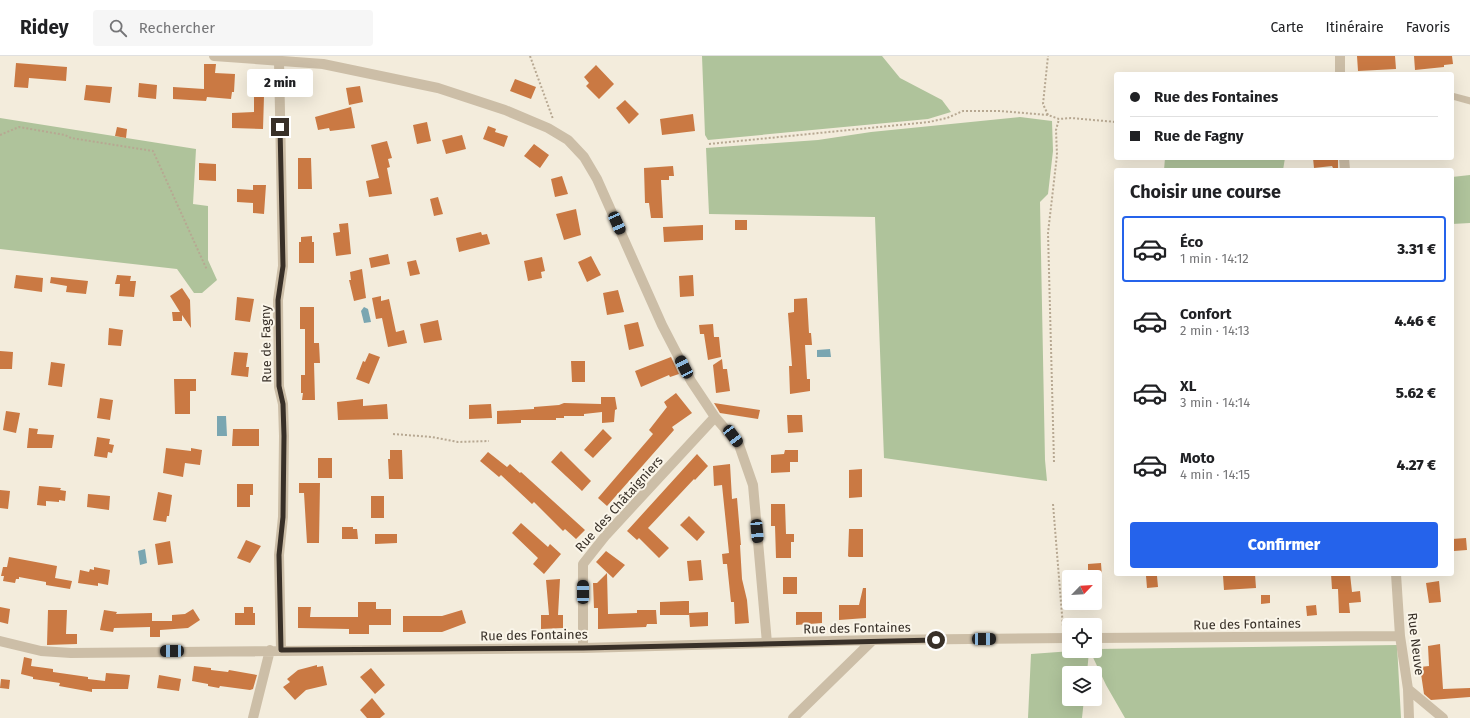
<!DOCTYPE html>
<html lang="fr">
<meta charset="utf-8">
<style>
body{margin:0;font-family:"Fira Sans",sans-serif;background:#f6f6f6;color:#202124;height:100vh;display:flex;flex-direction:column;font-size:15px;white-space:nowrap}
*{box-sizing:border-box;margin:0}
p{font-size:13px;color:#757577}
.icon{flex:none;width:22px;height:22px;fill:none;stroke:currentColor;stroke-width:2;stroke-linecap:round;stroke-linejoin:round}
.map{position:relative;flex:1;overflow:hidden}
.sheet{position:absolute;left:1114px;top:112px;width:340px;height:408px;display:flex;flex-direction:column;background:#fff;border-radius:4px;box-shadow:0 4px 16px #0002}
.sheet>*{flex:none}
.hud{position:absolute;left:1114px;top:16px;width:340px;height:88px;border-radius:4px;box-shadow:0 4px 16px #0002;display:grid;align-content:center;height:88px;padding:0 16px;background:#fff}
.needle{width:26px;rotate:65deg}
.tools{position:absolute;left:1062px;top:514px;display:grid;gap:8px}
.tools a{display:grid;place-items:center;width:40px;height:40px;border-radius:4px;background:#fff;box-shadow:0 4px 16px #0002;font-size:20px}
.end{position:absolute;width:18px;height:18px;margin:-9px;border:5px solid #383028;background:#fff;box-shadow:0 0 0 2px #fff}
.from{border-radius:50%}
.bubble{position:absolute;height:28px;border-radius:4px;background:#fff;box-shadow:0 4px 16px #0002;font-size:13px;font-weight:800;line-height:28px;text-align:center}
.car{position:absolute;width:12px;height:24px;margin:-12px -6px;border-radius:5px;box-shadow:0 0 3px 1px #0007;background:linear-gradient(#222 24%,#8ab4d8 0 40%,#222 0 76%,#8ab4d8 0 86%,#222 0)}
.hud b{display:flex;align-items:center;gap:14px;height:38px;font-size:15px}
.hud b+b{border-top:1px solid #e0e0e0}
.hud i{width:10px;height:10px;background:#202124}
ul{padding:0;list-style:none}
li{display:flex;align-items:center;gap:12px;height:66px;margin:0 8px 6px;padding:0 8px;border:2px solid transparent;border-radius:4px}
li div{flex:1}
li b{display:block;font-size:15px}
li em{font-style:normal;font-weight:800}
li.selected{border-color:#2563eb}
li>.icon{width:36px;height:36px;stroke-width:1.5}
h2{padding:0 16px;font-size:18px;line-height:48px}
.button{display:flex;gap:8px;margin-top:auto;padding:8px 16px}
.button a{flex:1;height:46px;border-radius:4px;background:#2563eb;color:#fff;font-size:16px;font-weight:800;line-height:46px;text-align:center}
header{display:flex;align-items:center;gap:24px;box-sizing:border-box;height:56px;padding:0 20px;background:#fff;border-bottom:1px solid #e0e0e0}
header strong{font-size:19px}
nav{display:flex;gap:22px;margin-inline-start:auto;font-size:14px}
.search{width:280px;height:36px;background:#f6f6f6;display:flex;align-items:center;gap:10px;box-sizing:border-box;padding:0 14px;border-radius:4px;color:#757577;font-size:15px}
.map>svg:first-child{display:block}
.green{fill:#afc39b}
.water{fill:#7aa6b1}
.building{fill:#ca7943}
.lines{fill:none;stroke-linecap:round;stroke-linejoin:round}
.path{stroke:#b7a892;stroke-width:2;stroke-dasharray:2 2;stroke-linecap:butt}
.service{stroke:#ccbea7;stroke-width:7}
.minor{stroke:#ccbea7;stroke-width:10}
.route{stroke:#383028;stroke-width:5}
.labels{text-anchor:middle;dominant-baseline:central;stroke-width:4;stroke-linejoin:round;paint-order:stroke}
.street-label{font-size:13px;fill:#383028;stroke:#faf5e9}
</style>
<header>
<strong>Ridey</strong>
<div class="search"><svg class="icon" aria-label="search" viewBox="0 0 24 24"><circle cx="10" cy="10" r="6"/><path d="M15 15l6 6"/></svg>Rechercher</div>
<nav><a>Carte</a><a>Itinéraire</a><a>Favoris</a></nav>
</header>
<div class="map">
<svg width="1470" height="662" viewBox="0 0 1470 662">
<rect width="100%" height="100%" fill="#f3ecdc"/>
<!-- green -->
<path class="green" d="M702 0H882L900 22 942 44 951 56 928 63 708 84 705 79Z
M1020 61 1052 65 1053 95 1048 138 1040 146 1045 404 1047 425 884 402 875 161 709 158 706 92 818 84 871 76Z
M0 62 196 93 193 148 208 150V204L217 224 202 237H194L177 213 0 193Z
M1165 102H1285L1283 114H1164Z
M1470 119V167L1452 168V121Z
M1397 589 1401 662H1125L1106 629 1090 595H1095V593Z
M1072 595H1089L1087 617H1069V643H1084L1082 662H1028L1031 598Z"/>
<!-- water -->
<path class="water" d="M364 251 368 253 371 266 364 267 361 255Z
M830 293 831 301H817V294Z
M217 360H226L227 380H217Z
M145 493 147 507 140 509 138 495Z"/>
<!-- building -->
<path class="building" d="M1357 0H1395L1396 13 1358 15Z
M1414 0H1452L1453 8 1444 9V11L1415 14Z
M16 7 67 11 66 25 29 22 28 32 14 31Z
M204 8H216L215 17 235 18 234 36H232L231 43 207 41 206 45 173 43V31L204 33Z
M596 9 614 28 599 43 586 30 589 27 584 21Z
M515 23 536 31 531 43 510 35Z
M139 27 157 29 156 43 138 41Z
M86 29 112 31 110 47 84 44Z
M360 30 363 46 349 49 346 32Z
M254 40H264L263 73 232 72V57L254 56Z
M625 44 639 58 629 68 616 52Z
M351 51 355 72 330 75 329 72 318 74 315 61Z
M693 58 695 75 662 79 660 63Z
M427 66 431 85 417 88 413 69Z
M488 70 496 73 495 76 508 80 504 91 483 83Z
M117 71 127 73 126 82 115 80Z
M462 79 466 93 446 98 442 84Z
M387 85 392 102 388 103 390 111 387 112 392 138 369 141 366 125 379 122 371 89Z
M534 88 549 99 540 112 524 100Z
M298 102H311L312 133H298Z
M1313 102H1338V114H1334L1332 110 1314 112Z
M199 107 216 108V125L199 124Z
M673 110 674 120H669V124H661L663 162H651L649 147H645L644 112Z
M562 120 568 138 555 141 551 123Z
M253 129H266L264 158 253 157V147L237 146V133L253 134Z
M438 141 443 158 434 160 430 143Z
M576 153 581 179 564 184 556 158Z
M735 164H747V174H735Z
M348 167 351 198 336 200 333 177 340 176 339 168Z
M703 169V184L664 186 663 171Z
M481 176 482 179 487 178 490 188 459 196 456 182Z
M312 180V186H314V207H299V186H301V181Z
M388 198 390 208 371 212 369 202Z
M591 200 601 219 587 226 578 206Z
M542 201 545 215 541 216 542 222 528 225 524 205Z
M416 204 420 218 410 220 407 206Z
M362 213 366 242 354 245 349 224H351L350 216Z
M16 219 43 222 42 236 14 232Z
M117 219 131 220 130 225H136L134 241 119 240 120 228H115Z
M693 219 694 240 680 241 679 220Z
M51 221 88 225 86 238 66 236 67 230 50 227Z
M182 232 190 244 191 272 182 259V265H173L172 256H180L170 240Z
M618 234 624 256 607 259 603 237Z
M381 240V245L389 243 396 276 404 274 407 287 388 291 382 262 376 263 372 242Z
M237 241 254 243 250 266 235 264Z
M807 242 809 277H811L812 289H805L807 323H810V335L790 338 789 310H792L788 257 794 256V243Z
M300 251H314V287H319L320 307H314L315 344H302L303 337H301V319H305V273H300Z
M438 264 442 284 424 287 420 268Z
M638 266 644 290 629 294 624 269Z
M713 268 714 281H719L721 301 708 304 704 278H700L699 269Z
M109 272 123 274 121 290 108 289Z
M0 295 13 296 12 313H0Z
M234 296 248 297 246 311H249L248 321 231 319Z
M369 297 380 301 369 328 356 323 363 305 365 306Z
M671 301 679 318 670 321 669 319 641 331 635 315Z
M722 303 723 313H727L730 335 716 337 713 309Z
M571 305H585V326H572Z
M51 306 65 308 62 331 48 329Z
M174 323H196V335H190V358H175Z
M676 337 692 357 672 371 674 374 607 450 598 442 653 378 649 374 667 351 664 346Z
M601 341H615L617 353 615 354 614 366 602 367V356L584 358V360H564V362H556V364H521V367L497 368V355L534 353V351L559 349 564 347 601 348Z
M100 342 113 344 110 364 97 362Z
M363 343V350L387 348 388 363 338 364 337 346Z
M714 347 760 354 758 363 720 357Z
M491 348 492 362 469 363V349Z
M6 355 20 357 16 377 3 374Z
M787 359H802L803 376 788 377Z
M29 372 38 373 37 378 54 379 52 392H27Z
M233 373H259V390H232Z
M603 373 612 382 593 402 584 394Z
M97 381 110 383 109 388 114 389 112 397 108 396 107 402 94 400Z
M166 392 191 395V392L202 394 200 409 185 407 183 421 163 417Z
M390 394H402L403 423H389L388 403H390Z
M785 394H798V406H790V416L771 417V399L784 398Z
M561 395 591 425 582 435 551 406Z
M488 396 507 411 510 408 520 417 521 416 585 474 576 483 565 473 563 475 534 446 532 448 501 419 499 421 480 405Z
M697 398 708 410 695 424 694 423 648 472 669 492 659 502 639 482 637 484 627 475Z
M318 402H332V422H318Z
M730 408 732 443 737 442 741 489H740L742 523 747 544 749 567 735 568 734 546H731L727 508H723L722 498 729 497 722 429 714 430 713 410Z
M862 413V441L849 442V414Z
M299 427H320L319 487H307L304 437H299Z
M237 428H253V439H250V451H237Z
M39 430 61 432 60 434 66 435 65 445 59 444V446L46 445V450L37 449Z
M0 434 10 435 8 453 0 452Z
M158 436 172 439 169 460H167L166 466 153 464Z
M88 438 110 440 109 454 87 451Z
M371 440H384V462H371Z
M771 448H785L786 478H794V486H791V502H776L775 470H771Z
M689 460 705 476 697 485 680 469Z
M521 467 548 491 550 488 561 498 544 518 533 508 538 502 512 477Z
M342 471H353V473H357L358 483H342Z
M849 473H863V501H849L848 500Z
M375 478H397V487L375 488Z
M1466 482 1467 494 1454 495 1452 483Z
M246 484 261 490 250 507 237 502Z
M170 485 173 507 158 509 155 488Z
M606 495 625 509 613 522 596 506Z
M9 501 57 510 55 522 72 525 70 533 46 529V526L19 521V523H16L15 527 3 525 4 520H1L3 511H7Z
M701 504 703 524 689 525 687 505Z
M1101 507 1102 521H1088V508Z
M94 511 110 514 108 529 98 527V530L78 527 80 514 89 516 90 513 94 514Z
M607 517 608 558 637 557V554H656L657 568H647L646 571 598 573V552H594L593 527H597Z
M1243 518H1255L1256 532 1224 534 1223 520Z
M1331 518H1350L1352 536 1360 535 1361 546 1349 547 1350 557H1339L1338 533H1332Z
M1146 520H1157L1158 531 1147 532Z
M783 521H797V538H783Z
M560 523 558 559H563V572L541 573V559H549L546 524Z
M1439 525 1441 546 1429 547 1426 527Z
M863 532H866V562L839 564V549H859Z
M1261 539H1270V547L1261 548Z
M684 545H689V559H660V546Z
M358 546H376V553H391V569H369V578H349V573L298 572V551H311L310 561H358Z
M1316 549 1317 559 1307 560 1306 550Z
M0 551 10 553 8 568 0 566Z
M244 551H253V557H255V569H235V557H244Z
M193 553 200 564 188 572 160 574V581H150V571L114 572 113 576 100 574 104 554 117 556 116 558 152 557V565H172V559L185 558Z
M48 554H67L66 578H77V588L47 589Z
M462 554 466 567 442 576H403V560H442Z
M708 556V570L690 571 689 557Z
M796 556H822V567L796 569Z
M1440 588 1443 633 1470 632V641L1431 644 1424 638 1420 611 1429 610 1428 590Z
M24 601 32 603 31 610 53 613V616L88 621V623L105 625 106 617 130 619 128 633H92V636L59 630 60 627 33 623V621L21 618Z
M317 609V611L323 610 327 629 306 634 295 644 283 631 290 626 287 623 298 614Z
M194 610 211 612V614L228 616 229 614 257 619 253 633 250 634 220 630 219 632 208 630V628L192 625Z
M371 612 385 629 375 638 360 621Z
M159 619 181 623 179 635 157 632Z
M1 623 10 624 9 633 0 632Z
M372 642 385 658 380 662H367L360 654Z"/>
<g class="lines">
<!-- path -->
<path class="path" d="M530 0 553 63
M1048 59 1043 48 1048 0
M0 79 19 71 65 79 71 82 153 95 207 214
M709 88 929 66 947 62 963 55H1000L1048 59 1059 63 1071 62 1116 66
M393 378 432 381 458 386 489 385
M1054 406 1048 177 1057 99 1056 74 1059 63
M1053 448 1063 571"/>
<!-- service -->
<path class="service" d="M1452 40 1470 45"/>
<!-- minor -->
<path class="minor" d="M214 0 323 8 438 32 505 54 548 72 568 84 584 101 597 123 662 269 691 325 715 361 739 389 753 429 767 587
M1340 0V18
M279 5 283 210 278 244 279 331 283 348 284 380 283 461 279 499 281 594
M1344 102 1345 114
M1396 518 1400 580 1408 633 1409 662
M1095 582 1400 580
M0 585 41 595 71 597 583 592 873 584 1069 582
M583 592V508L606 479 715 361
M1408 633 1443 662
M253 662 270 594
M793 662 873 584"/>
</g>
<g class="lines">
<!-- route -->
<path class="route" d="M280 71 283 210 278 244 279 330 283 348 284 380 283 461 279 499 281 594 583 592 936 584"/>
</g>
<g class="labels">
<!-- street labels -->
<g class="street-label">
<text transform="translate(266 288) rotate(-91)">Rue de Fagny</text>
<text transform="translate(619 448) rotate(-48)">Rue des Châtaigniers</text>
<text transform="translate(1247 568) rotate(-1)">Rue des Fontaines</text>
<text transform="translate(857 572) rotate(-1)">Rue des Fontaines</text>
<text transform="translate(534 579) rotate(-1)">Rue des Fontaines</text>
<text transform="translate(1416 588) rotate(83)">Rue Neuve</text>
</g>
</g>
</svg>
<div class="tools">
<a><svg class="needle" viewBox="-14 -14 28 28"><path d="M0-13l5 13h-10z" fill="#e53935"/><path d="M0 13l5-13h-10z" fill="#757577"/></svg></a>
<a><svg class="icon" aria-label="locate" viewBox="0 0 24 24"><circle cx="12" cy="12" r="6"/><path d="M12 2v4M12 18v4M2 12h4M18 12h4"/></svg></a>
<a><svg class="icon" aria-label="layers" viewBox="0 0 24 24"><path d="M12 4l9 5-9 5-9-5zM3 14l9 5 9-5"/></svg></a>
</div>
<i class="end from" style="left:936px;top:584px"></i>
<i class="end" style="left:280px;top:71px"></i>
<div class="bubble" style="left:247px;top:13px;width:66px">2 min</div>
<i class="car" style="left:617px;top:167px;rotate:156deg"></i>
<i class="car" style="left:684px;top:311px;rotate:333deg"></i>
<i class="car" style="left:733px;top:380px;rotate:143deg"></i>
<i class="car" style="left:757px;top:475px;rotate:175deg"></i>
<i class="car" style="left:583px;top:536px;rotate:0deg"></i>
<i class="car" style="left:984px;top:583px;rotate:89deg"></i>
<i class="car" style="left:172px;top:595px;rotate:269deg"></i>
<div class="hud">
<b><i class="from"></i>Rue des Fontaines</b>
<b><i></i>Rue de Fagny</b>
</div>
<section class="sheet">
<h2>Choisir une course</h2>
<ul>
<li class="selected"><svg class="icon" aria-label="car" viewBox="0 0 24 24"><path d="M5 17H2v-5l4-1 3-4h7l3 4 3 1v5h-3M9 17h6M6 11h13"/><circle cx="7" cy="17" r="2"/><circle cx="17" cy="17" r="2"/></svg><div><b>Éco</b><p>1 min · 14:12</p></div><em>3.31 €</em></li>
<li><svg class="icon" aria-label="car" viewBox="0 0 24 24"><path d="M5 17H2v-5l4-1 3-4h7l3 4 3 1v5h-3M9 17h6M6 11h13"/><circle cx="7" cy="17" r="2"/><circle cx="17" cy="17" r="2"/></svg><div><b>Confort</b><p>2 min · 14:13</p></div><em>4.46 €</em></li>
<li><svg class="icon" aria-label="car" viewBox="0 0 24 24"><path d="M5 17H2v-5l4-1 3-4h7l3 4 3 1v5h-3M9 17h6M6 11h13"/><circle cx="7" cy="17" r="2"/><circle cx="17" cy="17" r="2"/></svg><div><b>XL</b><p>3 min · 14:14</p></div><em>5.62 €</em></li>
<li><svg class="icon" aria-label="car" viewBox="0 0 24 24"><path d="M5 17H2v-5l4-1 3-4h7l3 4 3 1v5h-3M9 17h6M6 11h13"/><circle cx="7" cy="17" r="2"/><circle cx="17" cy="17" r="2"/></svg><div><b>Moto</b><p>4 min · 14:15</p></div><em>4.27 €</em></li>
</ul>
<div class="button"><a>Confirmer</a></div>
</section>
</div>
